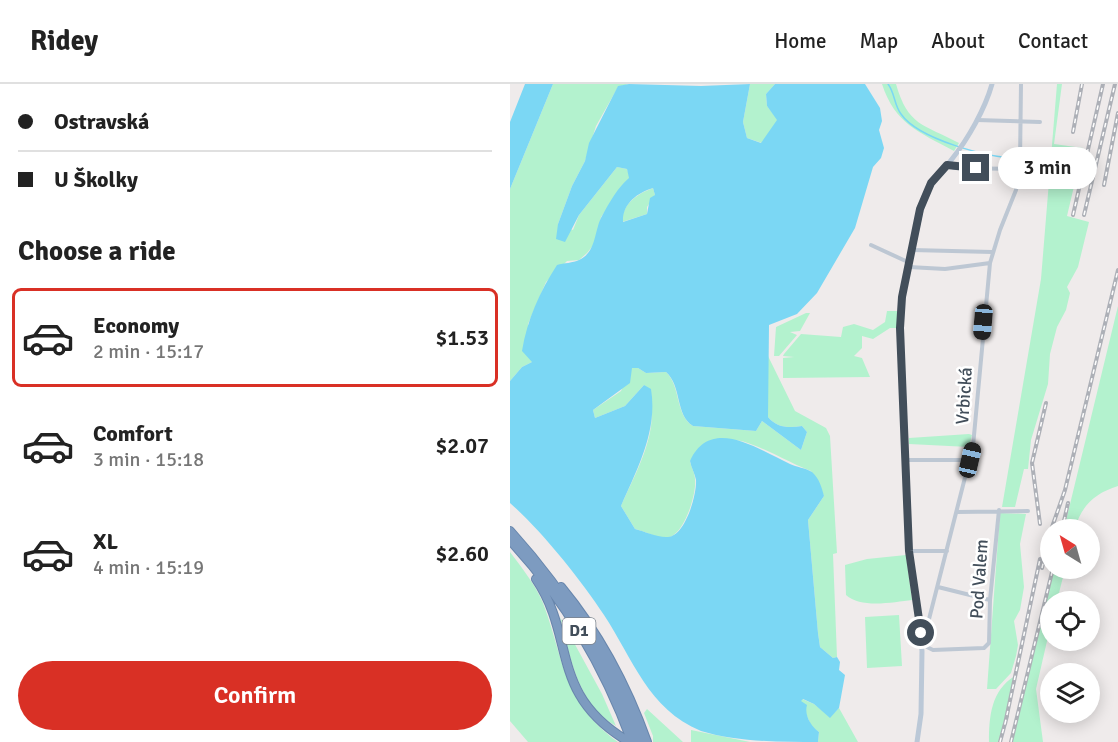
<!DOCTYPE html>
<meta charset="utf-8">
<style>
body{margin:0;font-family:Signika,sans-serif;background:#f2f2f2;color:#222;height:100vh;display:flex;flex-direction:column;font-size:22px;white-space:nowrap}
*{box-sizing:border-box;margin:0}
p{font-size:20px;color:#767676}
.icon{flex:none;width:33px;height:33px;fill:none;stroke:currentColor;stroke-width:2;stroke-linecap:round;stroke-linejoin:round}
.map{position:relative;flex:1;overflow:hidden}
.drawer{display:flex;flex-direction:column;background:#fff;width:510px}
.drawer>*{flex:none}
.guide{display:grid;align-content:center;height:132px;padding:0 18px;background:#fff}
.needle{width:39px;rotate:323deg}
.buttons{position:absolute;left:530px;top:435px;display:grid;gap:12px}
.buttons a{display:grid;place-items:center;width:60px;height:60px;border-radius:50%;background:#fff;box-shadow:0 3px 15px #0003;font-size:30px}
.end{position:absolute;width:27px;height:27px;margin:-14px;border:8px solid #424e5a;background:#fff;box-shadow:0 0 0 3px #fff}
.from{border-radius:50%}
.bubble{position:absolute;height:42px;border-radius:21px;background:#fff;box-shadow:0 3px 15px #0003;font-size:20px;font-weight:600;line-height:42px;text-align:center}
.car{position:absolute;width:18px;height:36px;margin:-18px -9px;border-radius:8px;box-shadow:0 0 4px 2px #0007;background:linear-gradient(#222 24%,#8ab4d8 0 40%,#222 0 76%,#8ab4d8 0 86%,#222 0)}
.guide b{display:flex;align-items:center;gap:21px;height:57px;font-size:22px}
.guide b+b{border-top:2px solid #e0e0e0}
.guide i{width:15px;height:15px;background:#222}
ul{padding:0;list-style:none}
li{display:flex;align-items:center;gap:18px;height:99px;margin:0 12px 9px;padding:0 6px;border:3px solid transparent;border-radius:9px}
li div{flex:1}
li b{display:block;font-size:22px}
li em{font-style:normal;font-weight:600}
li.on{border-color:#d93025}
li>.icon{width:54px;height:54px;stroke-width:1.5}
h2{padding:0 18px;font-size:27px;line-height:72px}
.primary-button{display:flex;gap:12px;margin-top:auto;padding:12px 18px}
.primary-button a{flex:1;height:69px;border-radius:36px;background:#d93025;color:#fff;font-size:24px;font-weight:600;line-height:69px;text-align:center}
header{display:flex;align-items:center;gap:36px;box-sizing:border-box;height:84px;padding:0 30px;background:#fff;border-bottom:2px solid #e0e0e0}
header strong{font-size:28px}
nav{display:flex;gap:33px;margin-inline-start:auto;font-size:21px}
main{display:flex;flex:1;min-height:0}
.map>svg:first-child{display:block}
.green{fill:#b3f2ce}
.water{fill:#7bd7f4;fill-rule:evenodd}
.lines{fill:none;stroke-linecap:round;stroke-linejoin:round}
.stream{stroke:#7bd7f4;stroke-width:1.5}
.highway-casing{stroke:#6886ac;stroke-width:10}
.street{stroke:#bdc7d3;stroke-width:4}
.secondary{stroke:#bbc8d7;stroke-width:5}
.highway{stroke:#7d9bc0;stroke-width:8}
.rail-casing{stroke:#adb0b7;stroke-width:4}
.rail{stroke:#fff;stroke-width:1.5;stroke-dasharray:4.5;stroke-linecap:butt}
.route{stroke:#424e5a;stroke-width:8}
.labels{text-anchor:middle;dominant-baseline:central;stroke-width:5;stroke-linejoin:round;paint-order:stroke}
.shield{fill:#fff;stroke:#7b838c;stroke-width:1.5}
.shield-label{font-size:16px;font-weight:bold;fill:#424e5a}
.street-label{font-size:18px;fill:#424e5a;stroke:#fff}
</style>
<header>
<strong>Ridey</strong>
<nav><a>Home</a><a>Map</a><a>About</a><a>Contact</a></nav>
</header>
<main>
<section class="drawer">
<div class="guide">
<b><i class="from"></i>Ostravská</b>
<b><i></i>U Školky</b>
</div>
<h2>Choose a ride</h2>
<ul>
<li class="on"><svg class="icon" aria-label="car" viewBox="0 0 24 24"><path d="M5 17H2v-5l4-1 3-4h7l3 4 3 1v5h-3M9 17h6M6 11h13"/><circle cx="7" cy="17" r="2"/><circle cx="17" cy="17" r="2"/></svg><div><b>Economy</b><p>2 min · 15:17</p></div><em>$1.53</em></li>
<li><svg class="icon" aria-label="car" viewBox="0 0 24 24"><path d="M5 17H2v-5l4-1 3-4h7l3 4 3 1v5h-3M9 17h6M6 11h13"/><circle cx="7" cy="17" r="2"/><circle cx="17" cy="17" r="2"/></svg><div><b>Comfort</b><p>3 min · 15:18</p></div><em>$2.07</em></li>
<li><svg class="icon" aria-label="car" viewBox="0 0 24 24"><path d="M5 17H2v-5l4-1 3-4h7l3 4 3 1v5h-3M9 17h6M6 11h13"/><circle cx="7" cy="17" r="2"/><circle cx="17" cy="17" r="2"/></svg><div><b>XL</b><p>4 min · 15:19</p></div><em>$2.60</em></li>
</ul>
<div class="primary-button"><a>Confirm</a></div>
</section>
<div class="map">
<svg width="608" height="658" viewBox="0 0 608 658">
<rect width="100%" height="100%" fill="#efebeb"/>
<!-- green -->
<path class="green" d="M43 0H119L108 3 86 42 75 77 62 102 48 140 63 146 69 131 107 83 117 85 120 94 91 133 85 159 77 169 69 176 57 177 36 198 18 240 22 278 12 283 0 297V105Z
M240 0H265L256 10 257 22 268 36 252 59 237 54 233 38Z
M372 0H386C398 42 413 40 449 59L444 67C409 48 385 40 372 0Z
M547 0H552L544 60 573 64 557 132 579 138 568 183 557 203 560 209 556 226 547 243 540 270 538 300 521 356 518 385H514L505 423H492L531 195Z
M143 104 145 111 137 123V130L112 138C112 120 127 110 143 104Z
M608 222V402C585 409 571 422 565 445H554Z
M377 227H387V244H380L363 255 352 252V264L344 272 352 274 360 293 273 294V274L284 273 273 272 274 270 291 250 331 253 333 243 344 240 363 246 375 238Z
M296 229H300L290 247 280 248 287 251 269 272H264L266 243Z
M258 272 285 327 316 344 320 352 327 469 323 470 327 573 323 574 310 563 308 549 298 436 314 412 301 387C283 381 238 354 222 356 212 357 190 372 180 377 181 383 185 389 185 395 187 409 174 453 156 454 147 454 134 447 125 445L111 422C126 387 156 338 134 301L115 322 85 334 83 326 111 307 121 284H128L136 289 156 288C171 302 165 331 183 342L246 347 252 337 291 366 297 348 292 342C279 344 267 344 258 333Z
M459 350 462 351 459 363 399 360V354Z
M490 429 516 430 510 460 514 503 510 526 504 537 508 561 506 572 501 589 486 605H477Z
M0 468C12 484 25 500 33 519 55 578 52 617 108 658H18L0 637Z
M396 471 402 516C384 518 351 525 336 511L335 481 357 475Z
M544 485H555L547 517 540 518V544L526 605 533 658H502Z
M389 531 392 582 357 584 355 533Z
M50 533 92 610 106 642C67 621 60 571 50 533Z
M505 592 489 658H479C479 633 481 606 505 592Z
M292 615 304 620 320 633 329 624 348 658H308L309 648 302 643 290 617Z
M137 625 173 658H143V652L134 629Z
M181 646 240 658H181Z"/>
<!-- water -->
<path class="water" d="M15 0H43L0 105V38Z
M119 0 191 2 240 0 233 38 237 54 251 59 267 36 257 22 256 10 265 0H355L370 24 372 37 369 46 374 64 371 74 363 83 345 144 307 209 287 230 259 241 258 333C267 344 279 344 292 342L297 348 291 366 252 337 246 347 183 342C165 331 172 302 156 288L136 289 128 284H122L120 299 83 326 85 334 115 322 134 301 141 305C148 347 127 385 111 422L125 445C134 447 148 454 158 453 175 452 187 411 186 396 185 390 181 383 180 377 201 331 249 366 280 380 286 383 296 384 302 388 309 394 312 404 314 412L298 436 308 549 310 563 323 574 327 573 330 578 329 586 335 591 329 624 320 634 304 620 293 615 291 617 297 621C294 631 301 642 309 648L308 658C270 658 227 658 191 647 138 625 123 575 94 531 71 496 31 446 0 419V297L12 283 22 278 12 267C17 236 30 207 47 181 54 179 63 179 69 176 87 168 84 146 92 132 99 119 108 103 119 94L117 85 107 83 69 131 55 158 46 155 48 140 62 102 75 77 79 59 108 2ZM143 104 145 111 140 114 137 130 113 138C112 120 127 109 143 104Z"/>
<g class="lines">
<!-- stream -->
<path class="stream" d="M378 0C385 9 384 21 391 30 408 55 478 74 508 74
M512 74 553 75 566 79"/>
<!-- highway casing -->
<g class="highway-casing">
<path id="highway" d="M0 447C55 508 101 580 129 658
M0 456C54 514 95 584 122 658
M26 495C66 554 39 609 116 656
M51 503C89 549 117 602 137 658"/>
</g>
<!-- street -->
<path class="street" d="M467 36 530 38
M437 81 444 84 509 85
M361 161 400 179
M402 166 482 168
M399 183 435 185 480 179
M396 376H460
M447 428 518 427
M400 467H437
M428 503 480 516
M411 549H414L417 543 463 362 480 179 490 146 506 106 510 78 511 0
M414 549 417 563 423 566 474 564 479 559 480 516 489 426"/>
<!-- secondary -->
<path class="secondary" d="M407 658 411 630 412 567 400 467 390 235 392 213 414 113C421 97 432 88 442 75 458 55 475 25 482 0"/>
<!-- highway -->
<use href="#highway" class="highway"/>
<!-- rail casing -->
<g class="rail-casing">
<path id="rail" d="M563 48 572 0
M594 101 608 29
M563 131 593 0
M574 131 605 0
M530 440 522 379 536 319
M541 446 555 406 608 186
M552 446 558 419
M532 484 540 449
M495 640 530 475
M490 658 497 632
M501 658 543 484"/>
</g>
<!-- rail -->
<use href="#rail" class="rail"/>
</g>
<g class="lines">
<!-- route -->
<path class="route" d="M411 549 399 467 390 244 392 213 410 125 421 99 437 81 466 84"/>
</g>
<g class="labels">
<!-- shield labels -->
<rect class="shield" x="52.5" y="534" width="33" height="26" rx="4.5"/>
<g class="shield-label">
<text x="69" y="547">D1</text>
</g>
<!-- street labels -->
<g class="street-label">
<text transform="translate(454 312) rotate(-86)">Vrbická</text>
<text transform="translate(469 495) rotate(-86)">Pod Valem</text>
</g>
</g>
</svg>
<div class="buttons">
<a><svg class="needle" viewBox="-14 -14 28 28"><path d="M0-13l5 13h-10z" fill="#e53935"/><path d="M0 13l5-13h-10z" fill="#767676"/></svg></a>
<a><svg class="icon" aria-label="locate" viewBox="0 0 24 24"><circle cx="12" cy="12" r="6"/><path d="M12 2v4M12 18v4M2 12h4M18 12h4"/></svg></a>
<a><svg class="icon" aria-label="layers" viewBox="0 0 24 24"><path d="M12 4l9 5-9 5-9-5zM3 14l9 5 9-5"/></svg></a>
</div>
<i class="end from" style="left:411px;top:549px"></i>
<i class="end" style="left:466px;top:84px"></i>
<div class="bubble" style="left:488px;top:63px;width:99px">3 min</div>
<i class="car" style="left:473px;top:238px;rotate:185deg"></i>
<i class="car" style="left:460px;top:376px;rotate:13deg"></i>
</div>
</main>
